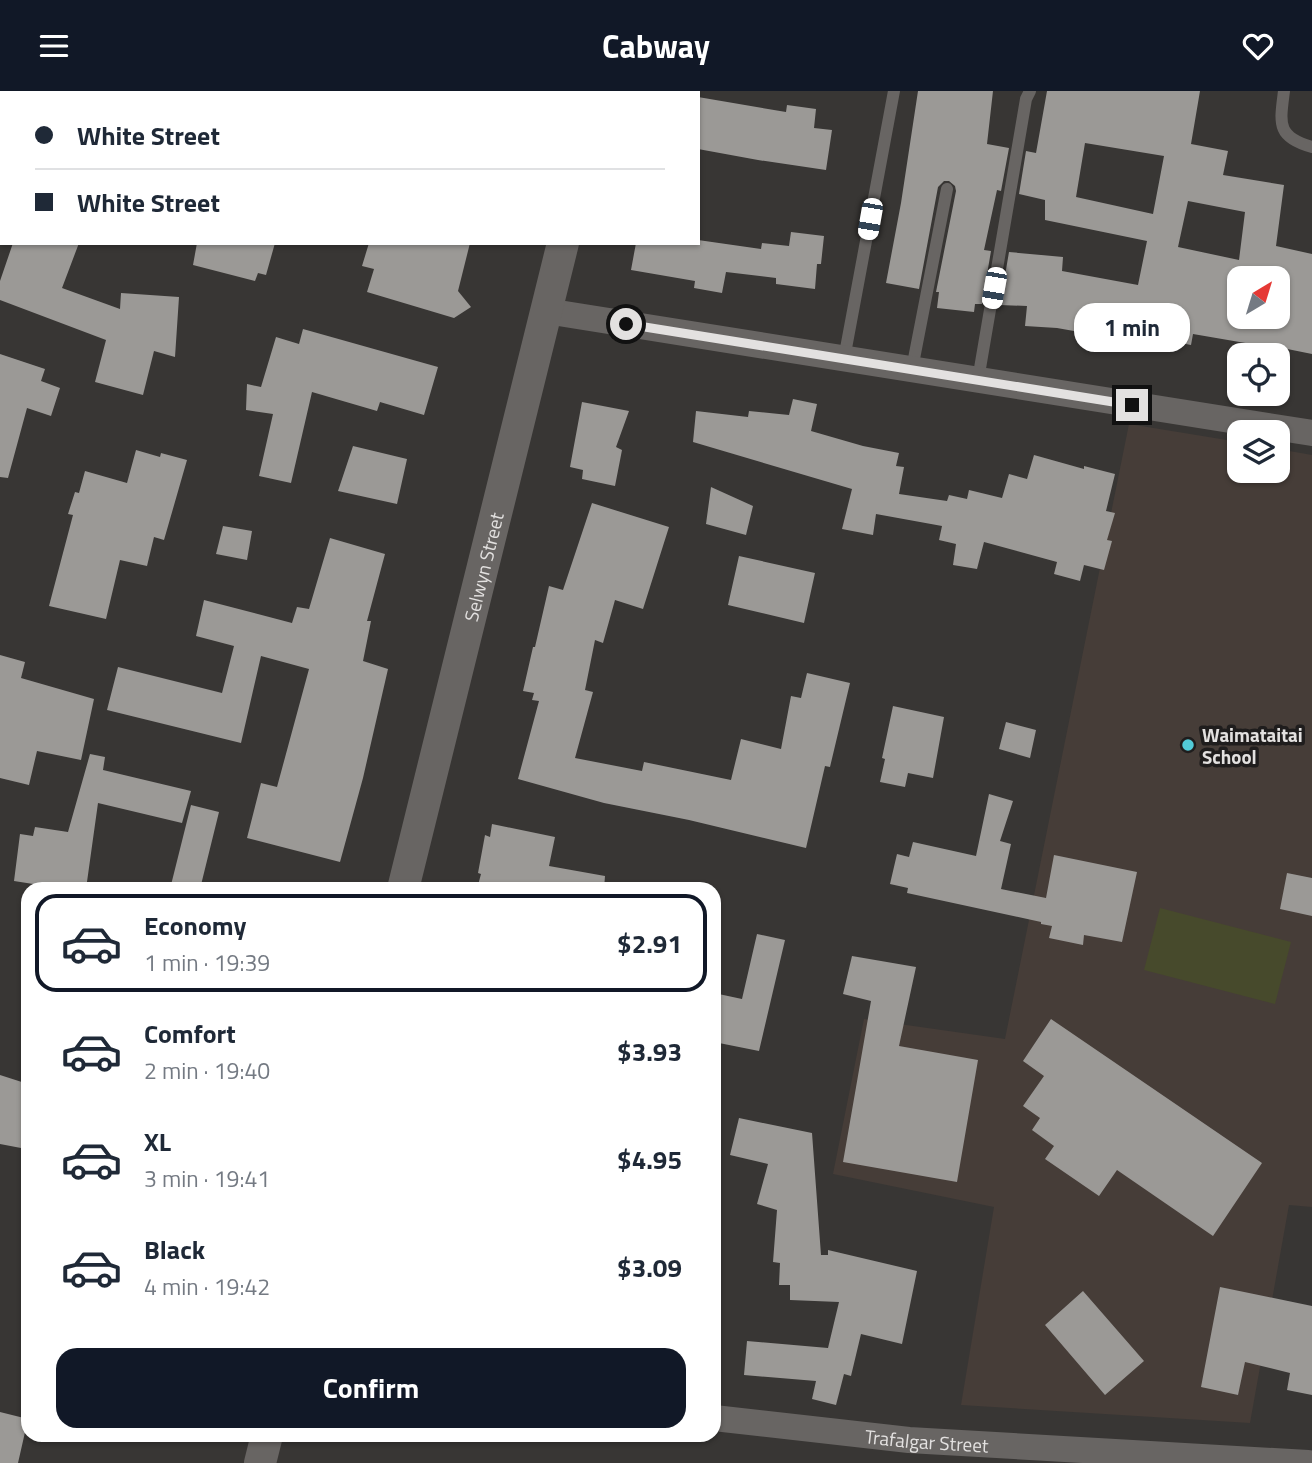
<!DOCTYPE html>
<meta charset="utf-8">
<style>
body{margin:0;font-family:"Titillium Web",sans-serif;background:#f2f2f3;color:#1f2937;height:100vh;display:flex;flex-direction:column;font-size:26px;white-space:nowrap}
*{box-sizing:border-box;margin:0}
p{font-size:23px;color:#747a83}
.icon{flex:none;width:38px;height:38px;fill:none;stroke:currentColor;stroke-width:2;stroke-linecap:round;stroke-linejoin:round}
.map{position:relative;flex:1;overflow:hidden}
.sheet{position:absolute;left:21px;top:791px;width:700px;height:560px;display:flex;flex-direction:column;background:#fff;border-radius:21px;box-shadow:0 2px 5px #0004}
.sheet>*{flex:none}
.hud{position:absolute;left:0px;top:0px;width:700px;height:154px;box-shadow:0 2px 5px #0004;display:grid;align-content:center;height:154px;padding:0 35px;background:#fff}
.needle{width:46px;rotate:38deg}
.fabs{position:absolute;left:1227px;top:175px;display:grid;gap:14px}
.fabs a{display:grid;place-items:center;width:63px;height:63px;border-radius:14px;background:#fff;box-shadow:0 2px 5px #0004;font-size:35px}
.end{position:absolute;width:32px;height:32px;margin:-16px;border:9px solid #e3e1e0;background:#111;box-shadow:0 0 0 4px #111}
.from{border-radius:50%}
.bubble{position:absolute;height:49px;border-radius:21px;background:#fff;box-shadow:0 2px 5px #0004;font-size:23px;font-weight:700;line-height:49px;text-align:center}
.car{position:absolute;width:21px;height:42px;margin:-21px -10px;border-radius:9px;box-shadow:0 0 5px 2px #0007;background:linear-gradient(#fff 24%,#345 0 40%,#fff 0 76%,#345 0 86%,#fff 0)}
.hud b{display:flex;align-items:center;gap:24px;height:66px;font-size:26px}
.hud b+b{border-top:2px solid #e0e1e3}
.hud i{width:18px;height:18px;background:#1f2937}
ul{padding:12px 0 0;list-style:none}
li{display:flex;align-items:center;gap:21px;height:98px;margin:0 14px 10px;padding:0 21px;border:4px solid transparent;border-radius:21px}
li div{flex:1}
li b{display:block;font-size:26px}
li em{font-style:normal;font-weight:700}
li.active{border-color:#111827}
li>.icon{width:63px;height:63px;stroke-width:1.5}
.action{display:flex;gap:14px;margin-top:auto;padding:14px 35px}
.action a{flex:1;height:80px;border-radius:21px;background:#111827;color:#fff;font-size:28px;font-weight:700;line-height:80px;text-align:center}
header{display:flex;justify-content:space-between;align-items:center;height:91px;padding:0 35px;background:#111827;color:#fff;font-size:32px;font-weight:700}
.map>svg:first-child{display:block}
.built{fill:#463d38}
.green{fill:#474a2c}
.building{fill:#9b9996;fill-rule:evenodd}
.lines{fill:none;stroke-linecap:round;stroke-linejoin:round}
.service{stroke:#686563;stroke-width:12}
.minor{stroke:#686563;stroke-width:26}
.tertiary{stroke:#686563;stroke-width:32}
.route{stroke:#e3e1e0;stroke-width:9}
.poi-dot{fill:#52cbd8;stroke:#1f1d1d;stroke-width:2.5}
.labels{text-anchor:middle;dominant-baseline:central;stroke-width:7;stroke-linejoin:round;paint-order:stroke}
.street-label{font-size:19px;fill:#e3e1e0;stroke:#1f1d1d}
.poi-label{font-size:19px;font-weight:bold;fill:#e3e1e0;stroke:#1f1d1d;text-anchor:start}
</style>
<header><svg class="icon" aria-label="menu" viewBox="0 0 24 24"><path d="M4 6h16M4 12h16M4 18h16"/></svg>Cabway<svg class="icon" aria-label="heart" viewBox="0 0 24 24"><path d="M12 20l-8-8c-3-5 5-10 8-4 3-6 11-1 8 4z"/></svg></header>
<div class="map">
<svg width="1312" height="1372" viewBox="0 0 1312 1372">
<rect width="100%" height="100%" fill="#383634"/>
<!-- built -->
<path class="built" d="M1129 333 1239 351V380H1278V358L1312 364V1116L1289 1114 1250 1332 961 1314 994 1116 833 1083 864 928 1005 948Z"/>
<!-- green -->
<path class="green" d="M1160 817 1291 851 1275 913 1144 879Z"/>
<!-- building -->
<path class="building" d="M918 0H993L987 53 1009 57 1001 100 997 99 984 159 991 160 982 213H975L974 221 937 217 939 201H936L956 100 955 95 949 90H944L938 96 919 198 886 192 901 112Z
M1047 0H1200L1191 53 1228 60 1223 84 1284 94 1276 155 1312 163V263L1258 252 1257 254 1193 243 1191 254 1103 237 1102 245 1057 237 1025 235 1027 215 1000 214 1009 161 1063 166 1062 180 1138 194 1147 150 1045 129V109L1019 103 1026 60 1036 62ZM1085 52 1164 65 1153 123 1076 106ZM1188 110 1245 121 1239 169 1178 156ZM1239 187H1278V226H1239Z
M698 6 786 21 787 14 816 18 814 37 832 39 826 79 758 69 698 58Z
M791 141 824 145 821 173H817L815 198 776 193V187L726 181 722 202 694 197 695 190 631 179 636 152H698V149L761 158 762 152 789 155Z
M13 152H79L62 197 120 218 121 202 179 206 175 266 154 260 143 304 95 291 106 249 0 209V190Z
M197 152H275L266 184 258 182 255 190 193 174Z
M369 152H470L458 200 471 216 454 227 367 201 374 178 362 175Z
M303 238 438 276 424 324 380 311 377 320 312 301 291 392 259 385 273 323 246 319 247 293 261 296 276 246 299 253Z
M0 263 45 278 41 290 60 297 51 325 27 317 8 387 0 386Z
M793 308 817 313 811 340 863 355 899 362 896 375 904 376 899 403 947 410 949 404 967 408 969 399 1002 407 1009 383 1027 388 1034 364 1084 378V375L1115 383 1106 420 1115 422 1107 449 1112 450 1104 479 1084 474 1080 490 1054 483 1057 471 984 451 977 478 953 474 956 453 939 449 942 435 876 423 873 444 842 438 852 398 693 351 696 320 748 326 749 320 789 324Z
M582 311 629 320 616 356 622 359 615 395 582 388 583 379 570 376Z
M353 355 407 368 397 413 338 400Z
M136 359 160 366 161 362 187 369 164 449 154 446 147 475 120 469 106 528 49 515 73 424 68 423 75 401 79 402 85 380 127 392Z
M711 396 753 415 746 444 706 433Z
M592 412 669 436 643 518 615 509 603 552 595 549 585 599 593 601 575 667 642 680 644 671 731 689 741 648 781 658 791 605 801 607 807 582 850 592 830 676 825 675 806 757 689 729 604 712 518 688 539 610 532 609 534 602 523 600 533 556H535L549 495 563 499Z
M223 435 252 440 247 469 216 463Z
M330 447 385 463 367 530H371L363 570 388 578 363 687 340 771 247 747 261 692 277 696 309 578 261 565 241 652 107 619 118 576 222 602 234 555 196 545 204 509 292 532 297 516 309 518Z
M739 465 815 482 804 532 728 514Z
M0 564 25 571 21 587 94 608 81 669 37 660 29 694 0 687Z
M893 615 944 626 933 687 908 682 905 696 880 691 885 668 882 667Z
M1006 631 1036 639 1030 667 999 658Z
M90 663 105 666 103 679 191 700 182 732 98 712 86 798H65L14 790 20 743 33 745 35 736 68 741Z
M989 703 1013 710 1000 750 1011 753 1001 798 1046 807 1054 764 1137 781 1122 851 1084 844 1083 854 1049 847 1052 835 1041 833V831L907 802 908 797 890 793 897 763 909 766 913 751 976 765Z
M191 714 219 721 200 798H170Z
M492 733 555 746 549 775 605 785 604 798H477L481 783 478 782 485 744 490 746Z
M1287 782 1312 787V825L1280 818Z
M757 843 785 849 759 960 714 951V902L742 908Z
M852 865 916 876 899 955 978 969 957 1091 843 1071 871 910 843 903Z
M1051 928 1262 1072 1213 1145 1117 1079 1099 1105 1045 1068 1054 1055 1032 1039 1040 1027 1023 1015 1044 985 1023 970Z
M0 984 28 993V1038H25L21 1057 0 1053Z
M739 1027 812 1042 821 1164H828V1159L917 1180 902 1253 861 1243 851 1285 844 1283 836 1314 812 1308 816 1290 744 1284 747 1250 828 1257 839 1211 790 1209V1194H779L780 1172 773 1171 777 1119 757 1113 768 1073 730 1064Z
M1220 1196 1312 1215V1304L1287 1299 1290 1282 1245 1271 1238 1304 1201 1296Z
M1083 1200 1144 1270 1105 1304 1045 1234Z
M0 1321 28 1328 18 1372H0Z"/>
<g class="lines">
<!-- service -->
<path class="service" d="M1284 0C1280 32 1276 46 1312 56
M844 268 894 0
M912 278 947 98
M978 289 1026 8 1030 0"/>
<!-- minor -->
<g class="minor">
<path d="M546 220 1312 342"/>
<path id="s1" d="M714 1327 909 1349 1308 1372"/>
</g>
<!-- tertiary -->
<g class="tertiary">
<path d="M593 2V0"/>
<path id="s2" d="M403 798 563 152"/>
<path d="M260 1372 267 1344"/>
</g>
</g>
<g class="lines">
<!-- route -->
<path class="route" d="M626 233 1132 314"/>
</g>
<!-- markers -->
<circle class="poi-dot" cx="1188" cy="654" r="7"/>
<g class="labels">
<!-- street labels -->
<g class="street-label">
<text stroke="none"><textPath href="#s2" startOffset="332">Selwyn Street</textPath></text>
<text stroke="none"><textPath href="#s1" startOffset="214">Trafalgar Street</textPath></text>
</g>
<!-- poi labels -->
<g class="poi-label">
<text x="1202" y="643">Waimataitai<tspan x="1202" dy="22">School</tspan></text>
</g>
</g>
</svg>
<div class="fabs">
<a><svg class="needle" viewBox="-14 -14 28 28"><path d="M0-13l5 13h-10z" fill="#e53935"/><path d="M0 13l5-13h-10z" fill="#747a83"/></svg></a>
<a><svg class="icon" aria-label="locate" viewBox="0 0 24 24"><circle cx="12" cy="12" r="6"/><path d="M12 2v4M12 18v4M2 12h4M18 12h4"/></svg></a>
<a><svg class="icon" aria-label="layers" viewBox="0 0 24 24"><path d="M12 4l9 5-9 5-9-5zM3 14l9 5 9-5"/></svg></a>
</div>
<i class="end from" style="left:626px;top:233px"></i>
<i class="end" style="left:1132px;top:314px"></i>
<div class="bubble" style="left:1074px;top:212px;width:116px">1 min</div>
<i class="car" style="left:870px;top:128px;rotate:190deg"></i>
<i class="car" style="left:994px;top:197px;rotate:190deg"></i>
<div class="hud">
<b><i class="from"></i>White Street</b>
<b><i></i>White Street</b>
</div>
<section class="sheet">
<ul>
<li class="active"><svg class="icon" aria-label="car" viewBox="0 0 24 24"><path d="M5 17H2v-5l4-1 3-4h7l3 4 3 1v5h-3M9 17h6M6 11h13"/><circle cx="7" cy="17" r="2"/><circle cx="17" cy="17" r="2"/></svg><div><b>Economy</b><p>1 min · 19:39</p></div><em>$2.91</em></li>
<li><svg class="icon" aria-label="car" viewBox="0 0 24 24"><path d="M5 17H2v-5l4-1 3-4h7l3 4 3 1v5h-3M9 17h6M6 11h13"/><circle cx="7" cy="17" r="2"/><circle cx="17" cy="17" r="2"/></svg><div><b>Comfort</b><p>2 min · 19:40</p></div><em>$3.93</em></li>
<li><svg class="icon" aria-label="car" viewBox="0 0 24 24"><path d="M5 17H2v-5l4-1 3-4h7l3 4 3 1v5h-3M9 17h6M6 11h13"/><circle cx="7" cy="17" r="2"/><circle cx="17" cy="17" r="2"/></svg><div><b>XL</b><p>3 min · 19:41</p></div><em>$4.95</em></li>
<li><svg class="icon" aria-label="car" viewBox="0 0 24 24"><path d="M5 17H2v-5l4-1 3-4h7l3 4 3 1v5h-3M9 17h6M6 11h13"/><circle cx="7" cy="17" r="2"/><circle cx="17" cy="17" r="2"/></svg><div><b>Black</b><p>4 min · 19:42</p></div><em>$3.09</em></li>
</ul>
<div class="action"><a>Confirm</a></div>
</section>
</div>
